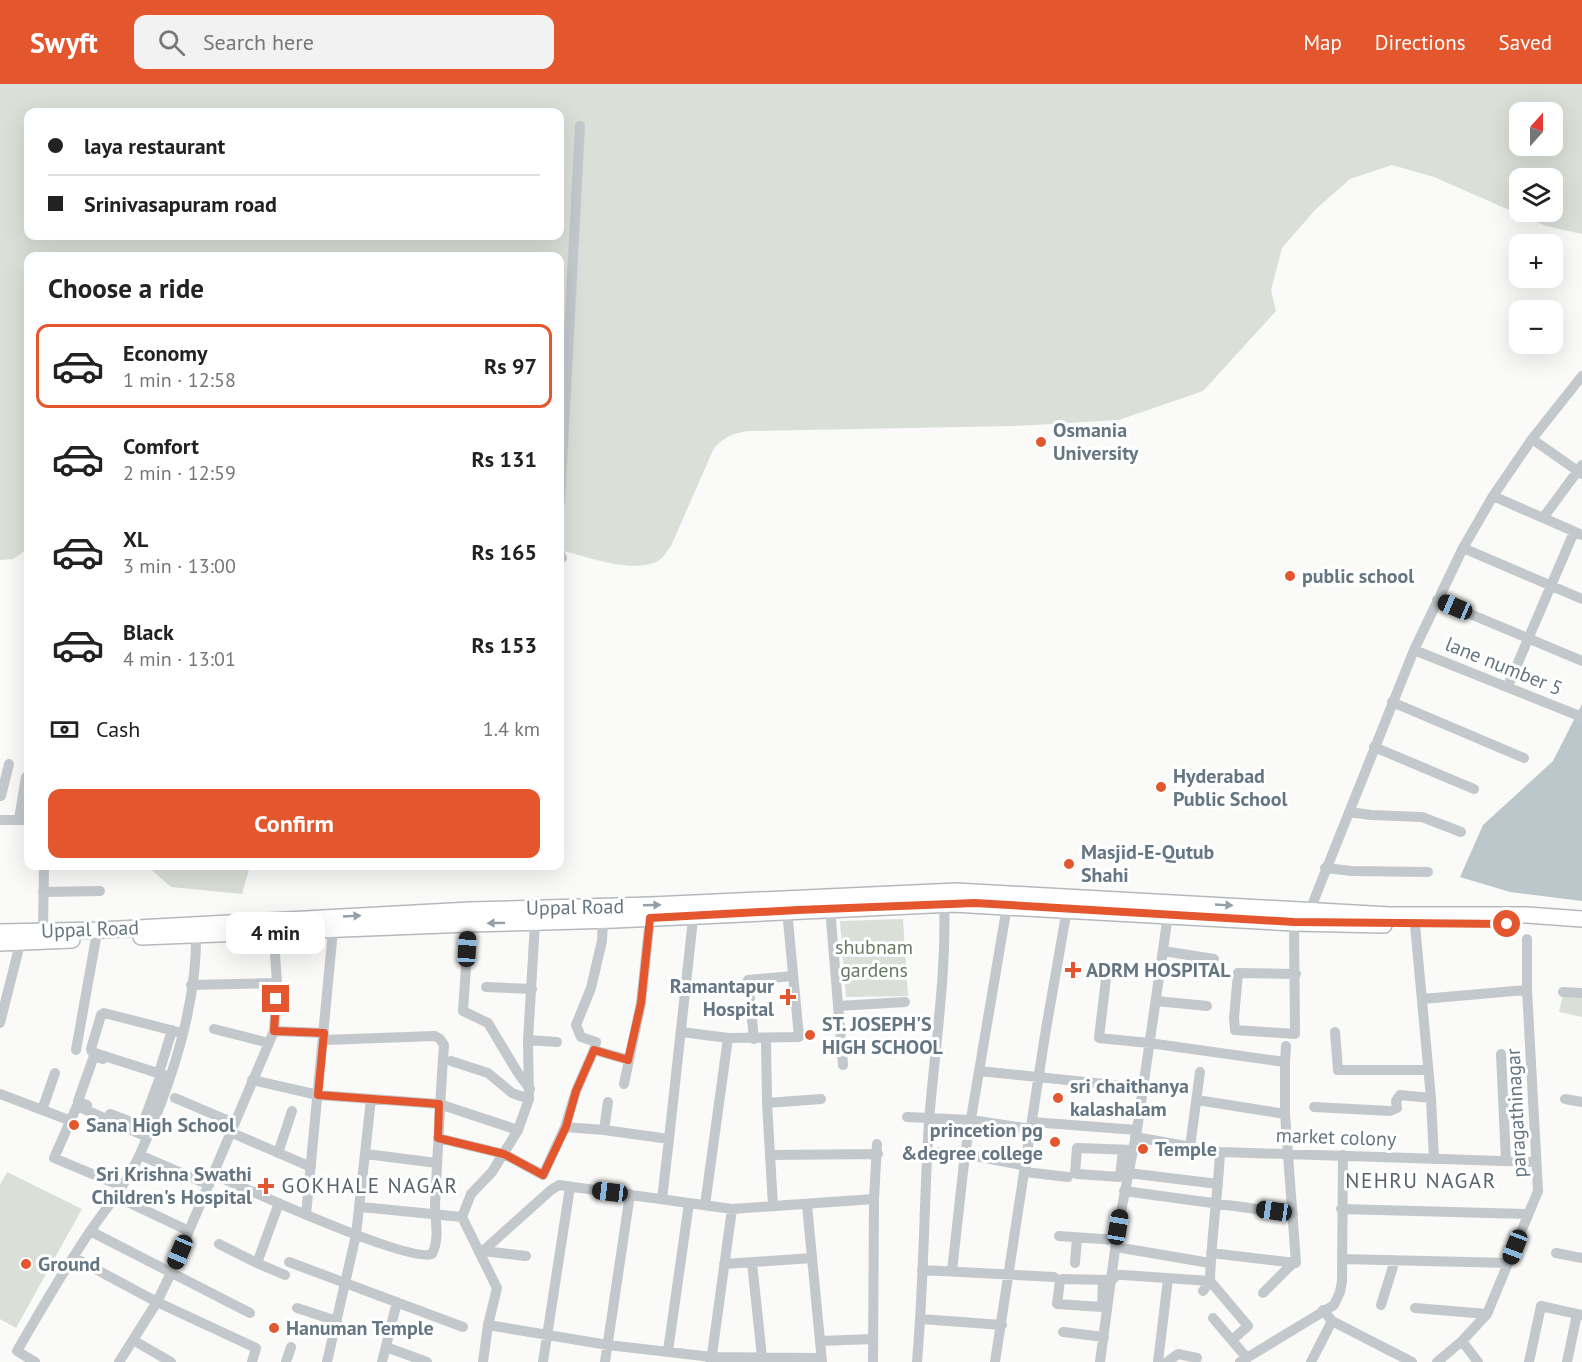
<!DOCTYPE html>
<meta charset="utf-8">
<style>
body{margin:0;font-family:"PT Sans",sans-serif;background:#f2f2f2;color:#222;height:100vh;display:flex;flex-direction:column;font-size:22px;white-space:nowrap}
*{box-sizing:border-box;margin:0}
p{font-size:20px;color:#767676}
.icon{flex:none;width:33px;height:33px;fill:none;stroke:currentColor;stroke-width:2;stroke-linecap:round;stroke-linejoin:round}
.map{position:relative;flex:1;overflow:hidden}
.sheet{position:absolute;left:24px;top:168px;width:540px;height:618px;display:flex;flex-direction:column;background:#fff;border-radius:12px;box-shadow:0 6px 24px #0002}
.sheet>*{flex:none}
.guide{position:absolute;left:24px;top:24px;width:540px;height:132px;border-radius:12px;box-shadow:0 6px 24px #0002;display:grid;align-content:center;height:132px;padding:0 24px;background:#fff}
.needle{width:39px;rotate:21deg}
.fabs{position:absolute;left:1509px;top:18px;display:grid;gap:12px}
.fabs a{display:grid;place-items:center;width:54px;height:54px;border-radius:12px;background:#fff;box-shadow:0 6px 24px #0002;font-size:30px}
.end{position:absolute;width:27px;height:27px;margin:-14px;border:8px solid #e4572e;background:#fff;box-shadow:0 0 0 3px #fff}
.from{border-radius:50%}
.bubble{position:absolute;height:42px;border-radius:12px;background:#fff;box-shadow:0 6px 24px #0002;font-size:20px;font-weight:800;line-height:42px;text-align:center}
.car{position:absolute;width:18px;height:36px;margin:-18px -9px;border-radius:8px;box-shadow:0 0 4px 2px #0007;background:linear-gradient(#222 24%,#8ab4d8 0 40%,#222 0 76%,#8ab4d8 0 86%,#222 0)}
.guide b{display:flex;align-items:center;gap:21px;height:57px;font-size:22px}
.guide b+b{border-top:2px solid #e0e0e0}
.guide i{width:15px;height:15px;background:#222}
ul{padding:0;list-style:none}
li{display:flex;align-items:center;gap:18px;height:84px;margin:0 12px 9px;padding:0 12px;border:3px solid transparent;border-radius:12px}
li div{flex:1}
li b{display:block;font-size:22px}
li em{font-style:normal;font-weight:800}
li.selected{border-color:#e4572e}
li>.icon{width:54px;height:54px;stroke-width:1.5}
h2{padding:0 24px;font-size:27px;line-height:72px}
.pay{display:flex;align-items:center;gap:15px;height:66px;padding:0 24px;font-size:22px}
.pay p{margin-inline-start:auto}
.cta{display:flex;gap:12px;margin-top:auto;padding:12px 24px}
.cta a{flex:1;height:69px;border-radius:12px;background:#e4572e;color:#fff;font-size:24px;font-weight:800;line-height:69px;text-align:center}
header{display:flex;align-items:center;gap:36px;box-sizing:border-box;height:84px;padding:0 30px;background:#e4572e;color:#fff}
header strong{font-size:28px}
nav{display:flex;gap:33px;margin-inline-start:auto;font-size:21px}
.search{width:420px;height:54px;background:#f2f2f2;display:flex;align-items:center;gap:15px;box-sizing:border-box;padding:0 21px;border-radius:12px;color:#767676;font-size:22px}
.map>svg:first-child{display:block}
.green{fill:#dadfd7;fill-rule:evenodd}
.water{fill:#bbc7cb}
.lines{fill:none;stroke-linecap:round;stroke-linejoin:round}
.highway-casing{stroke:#b4b9bd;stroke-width:18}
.minor{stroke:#c3c8cc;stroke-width:10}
.highway{stroke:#fff;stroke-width:15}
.oneway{fill:#939fa8}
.route{stroke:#e4572e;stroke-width:8}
.poi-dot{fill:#e4572e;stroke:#fff;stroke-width:2}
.labels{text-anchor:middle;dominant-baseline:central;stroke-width:6;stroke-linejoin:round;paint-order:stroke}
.poi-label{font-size:20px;font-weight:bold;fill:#657683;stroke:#fff;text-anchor:start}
.street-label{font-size:20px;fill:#657683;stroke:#fff}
.park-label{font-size:20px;fill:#687a64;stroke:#fff}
.neighbourhood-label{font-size:21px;letter-spacing:1.5px;fill:#57646e;stroke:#fff}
</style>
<header>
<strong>Swyft</strong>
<div class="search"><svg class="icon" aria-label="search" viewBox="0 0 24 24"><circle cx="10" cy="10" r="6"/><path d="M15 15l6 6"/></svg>Search here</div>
<nav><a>Map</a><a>Directions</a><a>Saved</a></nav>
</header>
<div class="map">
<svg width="1582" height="1278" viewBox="0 0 1582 1278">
<rect width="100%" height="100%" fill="#fafaf8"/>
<!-- green -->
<path class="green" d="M0 0H1582V150L1546 142 1434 93 1392 81 1350 95 1315 126 1282 164 1271 206 1276 227 1203 307 1119 336 1014 342 749 347C734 349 725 352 714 364L671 462C668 465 665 471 662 474 640 493 585 472 560 466V172H28V465L13 475 0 476ZM28 28H560V152H28ZM1520 28H1552V62H1520ZM1520 94H1552V128H1520Z
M147 782H250L242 810 171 803Z
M903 835 908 912 846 913 840 837Z
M1563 911 1582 914V933L1559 928Z
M7 1088 82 1125 16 1244 0 1235V1101Z"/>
<!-- water -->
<path class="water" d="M1582 620V817L1510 808 1460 793 1483 741 1553 677Z"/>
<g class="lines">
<!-- highway casing -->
<g class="highway-casing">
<path id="highway" d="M0 848 101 846 470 826 651 821 956 807 1390 831H1527L1582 835
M141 853 469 840 615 836 953 820 1294 839 1384 841
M0 859 72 856"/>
</g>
<!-- minor -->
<path class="minor" d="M1532 355 1582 390
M1493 412 1582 451
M560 418 580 42
M1543 434 1582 381
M1463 464 1582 515
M560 470 562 474
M1437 516 1582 577
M1414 566 1582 633
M1508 602 1574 448
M1392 618 1524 674
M1374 663 1474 705
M1 712 9 680
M1349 728 1371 731 1422 733 1461 748
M19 735 26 693
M0 736H28
M1325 784 1352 787 1428 788
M43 808 100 807
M830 824 843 981
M1308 831 1414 566 1463 464 1493 412 1532 355 1582 292
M1294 839 1295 950 1235 946 1234 934 1238 889 1296 890
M469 840 463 927 488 939 518 989 530 1005
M1415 841 1431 1014 1434 1075
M43 847 44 782
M1163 867 1214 875
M1107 886 1099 954 1149 959 1285 978V1030L1296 1179 1211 1169
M191 901 277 899
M486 903 532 905
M1563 908 1582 909
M1422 915 1527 906
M1156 917 1207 922
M838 922 905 918
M0 939 22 852
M214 945 269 959
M274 947 324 949
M682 948 728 954 799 953 787 826
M1335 948 1338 986H1428
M766 954 767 1019 773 1122
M754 955 748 896 793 892
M528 956 557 958
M76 966 96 854
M594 966 596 958 581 953 576 941 591 904 602 857 603 836
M1501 970 1506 1077
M451 977 488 989 512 1009 529 1015
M1285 978 1286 962
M979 987 1143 1004
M159 989 172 946
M170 993 92 968 91 965 101 931 104 929 182 949
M252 996 318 1011 439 1020 518 1046
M624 1000 641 919 650 834
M0 1010 66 1035
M175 1014 234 1039
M1565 1015 1582 1018
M1197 1016 1285 1030
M767 1019 821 1015
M87 1021 78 1017 94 972 103 975
M1314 1023 1390 1027 1397 1024 1396 1017 1400 1011 1431 1014
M42 1026 55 989
M110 1030 150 1045
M907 1033 971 1036 1031 1045
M1032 1038 1137 1046
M142 1042 160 993
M565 1043 604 1046 669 1055 694 826
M604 1046 608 1018
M230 1048 311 1083
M1135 1053 1220 1068 1536 1078
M438 1054 504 1070 543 1091 565 1043 576 1007 594 966 629 976
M1190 1063 1200 988
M1123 1066 1120 1093 1077 1090 1075 1089 1077 1064 1133 1066
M927 1068 965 1070 1026 1082
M278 1069 292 1027
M366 1070 437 1079
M140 1071 209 1101
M771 1071 878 1070
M1025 1088 1068 1093
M1128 1089 1218 1100
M213 1090C244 1104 410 1180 432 1170 440 1154 435 1138 435 1120 438 1067 440 1014 444 961L440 955 435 952 324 956
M121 1102 54 1074 77 1022 147 1053
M1124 1107 1293 1130
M115 1112 189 1147
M662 1115 669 1055
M705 1121 728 954
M807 1121 822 1278
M361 1123 462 1133
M1341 1125 1528 1130
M306 1131 333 846
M90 1147 250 1229
M1059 1152 1116 1156
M219 1160 257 1179 279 1119
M1116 1163 1210 1179
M483 1167 526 1172
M479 1168 483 1167 551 1106 559 1101 732 1125 874 1115
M1556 1169 1582 1174
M73 1173 157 1218 256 1264 252 1278
M1342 1175 1509 1179
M289 1178 463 1243
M257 1179 285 1191
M752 1179 762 1273
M1075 1179 1077 1154
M724 1180 812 1174
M922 1186 1054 1193
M952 1187 965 1070 1007 822
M1103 1196 1102 1223 1057 1220 1060 1196 1062 1195 1112 1196 1117 1191H1123L1210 1197C1211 1154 1218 1111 1220 1068
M1203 1207 1210 1197 1248 1242 1232 1256
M1263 1209 1293 1179
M1381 1221 1395 1176
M297 1224 337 1237
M1415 1224 1487 1230
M1323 1226 1332 1237 1412 1278
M1213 1234 1247 1274
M921 1235 1002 1241
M488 1241 608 1261 712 1273 821 1274
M1063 1248 1104 1253
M133 1256 171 1278
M820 1257 872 1255
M1462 1257 1478 1278
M386 1263 427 1278
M668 1267 689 1119
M35 1278 17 1267C41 1226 64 1185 91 1146 108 1122 128 1097 140 1070 170 1003 198 920 196 846
M119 1278 157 1218 171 1189 274 947 277 899 273 842
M286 1278 291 1263
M327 1278 356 1151 371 1015
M382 1278 397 1218
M483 1278 488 1241 497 1204 462 1133 471 1110 492 1088 518 1046 529 1015 528 956 535 839
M543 1278 570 1103
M605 1278 630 1110
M711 1278 732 1125
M873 1278 874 1115 877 1060
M917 1278C924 1198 924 1117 929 1037 935 963 947 888 944 814
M995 1278 1045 951 1067 825
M1100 1278 1118 1143 1137 1046 1168 831
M1158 1278 1168 1195
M1167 1278 1178 1270 1197 1274
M1240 1278 1334 1221 1340 1208 1342 1197 1343 1071
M1311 1278 1332 1237
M1437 1278 1462 1257 1487 1230 1538 1107 1527 906V855
M1529 1278 1541 1222 1582 1231
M1567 1278 1577 1230"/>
<!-- highway -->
<use href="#highway" class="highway"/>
</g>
<!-- one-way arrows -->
<defs><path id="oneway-solid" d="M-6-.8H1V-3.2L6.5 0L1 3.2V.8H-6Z" transform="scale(1.5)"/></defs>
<g class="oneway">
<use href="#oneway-solid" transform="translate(652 821) rotate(-2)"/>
<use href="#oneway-solid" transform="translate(1224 821) rotate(3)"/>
<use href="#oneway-solid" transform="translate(352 832) rotate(-3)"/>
<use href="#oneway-solid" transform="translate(496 839) rotate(179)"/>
</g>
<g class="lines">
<!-- route -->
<path class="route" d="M276 915 274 947 324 949 318 1011 439 1020 438 1054 504 1070 543 1091 566 1043 576 1007 594 966 628 976 641 919 650 834 798 826 975 819 1294 838 1507 840"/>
</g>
<!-- markers -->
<g class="poi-dot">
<circle cx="1041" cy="358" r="6"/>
<circle cx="1290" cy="492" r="6"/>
<circle cx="1161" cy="703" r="6"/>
<circle cx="1069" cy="780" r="6"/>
<path d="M1070 877h6v6h6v6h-6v6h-6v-6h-6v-6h6z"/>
<path d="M785 904h6v6h6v6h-6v6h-6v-6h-6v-6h6z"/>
<circle cx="810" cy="951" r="6"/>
<circle cx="1058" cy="1014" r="6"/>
<circle cx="74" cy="1041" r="6"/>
<circle cx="1055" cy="1058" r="6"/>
<circle cx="1143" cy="1065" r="6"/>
<path d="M263 1093h6v6h6v6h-6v6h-6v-6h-6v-6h6z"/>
<circle cx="26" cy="1180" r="6"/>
<circle cx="274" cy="1244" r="6"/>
</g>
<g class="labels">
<!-- poi labels -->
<g class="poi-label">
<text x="1053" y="346">Osmania<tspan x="1053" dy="23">University</tspan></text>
<text x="1302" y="492">public school</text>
<text x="1173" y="692">Hyderabad<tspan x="1173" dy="23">Public School</tspan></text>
<text x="1081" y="768">Masjid-E-Qutub<tspan x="1081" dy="23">Shahi</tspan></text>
<text x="1086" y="886">ADRM HOSPITAL</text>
<text x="774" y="902" text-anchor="end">Ramantapur<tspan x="774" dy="23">Hospital</tspan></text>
<text x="822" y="940">ST. JOSEPH'S<tspan x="822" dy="23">HIGH SCHOOL</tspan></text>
<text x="1070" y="1002">sri chaithanya<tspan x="1070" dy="23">kalashalam</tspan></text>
<text x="86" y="1041">Sana High School</text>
<text x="1043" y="1046" text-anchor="end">princetion pg<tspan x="1043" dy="23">&amp;degree college</tspan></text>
<text x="1155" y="1065">Temple</text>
<text x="252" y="1090" text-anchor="end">Sri Krishna Swathi<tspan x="252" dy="23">Children's Hospital</tspan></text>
<text x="38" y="1180">Ground</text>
<text x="286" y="1244">Hanuman Temple</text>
</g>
<!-- street labels -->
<g class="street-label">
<text transform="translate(1504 582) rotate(22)">lane number 5</text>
<text transform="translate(575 823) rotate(-1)">Uppal Road</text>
<text transform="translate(90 845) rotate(-2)">Uppal Road</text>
<text transform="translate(1516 1029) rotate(-93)">paragathinagar</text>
<text transform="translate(1336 1053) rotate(2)">market colony</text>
</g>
<!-- park labels -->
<g class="park-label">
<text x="874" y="863">shubnam<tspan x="874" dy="23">gardens</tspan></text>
</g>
<!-- neighbourhood labels -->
<g class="neighbourhood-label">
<text x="1421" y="1096">NEHRU NAGAR</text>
<text x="370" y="1101">GOKHALE NAGAR</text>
</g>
</g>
</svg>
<div class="fabs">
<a><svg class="needle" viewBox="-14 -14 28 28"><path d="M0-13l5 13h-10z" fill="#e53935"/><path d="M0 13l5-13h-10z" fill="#767676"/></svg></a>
<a><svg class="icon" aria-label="layers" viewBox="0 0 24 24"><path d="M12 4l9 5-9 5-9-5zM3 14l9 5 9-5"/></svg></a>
<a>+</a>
<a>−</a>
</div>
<i class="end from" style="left:1507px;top:840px"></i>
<i class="end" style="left:276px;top:915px"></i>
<div class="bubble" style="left:226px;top:828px;width:99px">4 min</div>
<i class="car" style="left:1455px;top:523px;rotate:293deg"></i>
<i class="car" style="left:467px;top:865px;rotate:3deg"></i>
<i class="car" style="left:610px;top:1108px;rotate:277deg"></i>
<i class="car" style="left:1274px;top:1127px;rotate:278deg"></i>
<i class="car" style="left:1118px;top:1143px;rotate:9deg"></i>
<i class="car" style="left:1515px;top:1163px;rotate:201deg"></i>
<i class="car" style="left:180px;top:1168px;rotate:203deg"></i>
<div class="guide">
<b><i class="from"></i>laya restaurant</b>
<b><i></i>Srinivasapuram road</b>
</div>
<section class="sheet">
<h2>Choose a ride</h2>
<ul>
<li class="selected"><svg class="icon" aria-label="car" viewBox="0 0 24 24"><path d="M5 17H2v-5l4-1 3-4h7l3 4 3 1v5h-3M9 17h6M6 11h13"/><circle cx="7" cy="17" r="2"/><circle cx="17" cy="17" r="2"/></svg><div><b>Economy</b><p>1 min · 12:58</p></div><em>Rs 97</em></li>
<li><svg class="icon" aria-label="car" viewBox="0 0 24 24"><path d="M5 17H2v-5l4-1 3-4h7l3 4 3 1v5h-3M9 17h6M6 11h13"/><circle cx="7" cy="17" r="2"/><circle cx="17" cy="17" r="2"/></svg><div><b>Comfort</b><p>2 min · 12:59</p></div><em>Rs 131</em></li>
<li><svg class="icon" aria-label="car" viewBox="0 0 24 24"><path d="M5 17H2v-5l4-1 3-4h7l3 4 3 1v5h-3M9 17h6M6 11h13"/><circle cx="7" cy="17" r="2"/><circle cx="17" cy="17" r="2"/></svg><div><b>XL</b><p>3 min · 13:00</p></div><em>Rs 165</em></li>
<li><svg class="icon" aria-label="car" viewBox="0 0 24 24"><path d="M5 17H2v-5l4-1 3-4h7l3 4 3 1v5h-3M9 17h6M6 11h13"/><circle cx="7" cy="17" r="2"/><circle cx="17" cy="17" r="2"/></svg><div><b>Black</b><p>4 min · 13:01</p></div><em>Rs 153</em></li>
</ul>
<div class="pay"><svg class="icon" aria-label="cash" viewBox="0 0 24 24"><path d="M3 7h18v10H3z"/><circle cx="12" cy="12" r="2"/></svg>Cash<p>1.4 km</p></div>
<div class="cta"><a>Confirm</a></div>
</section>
</div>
